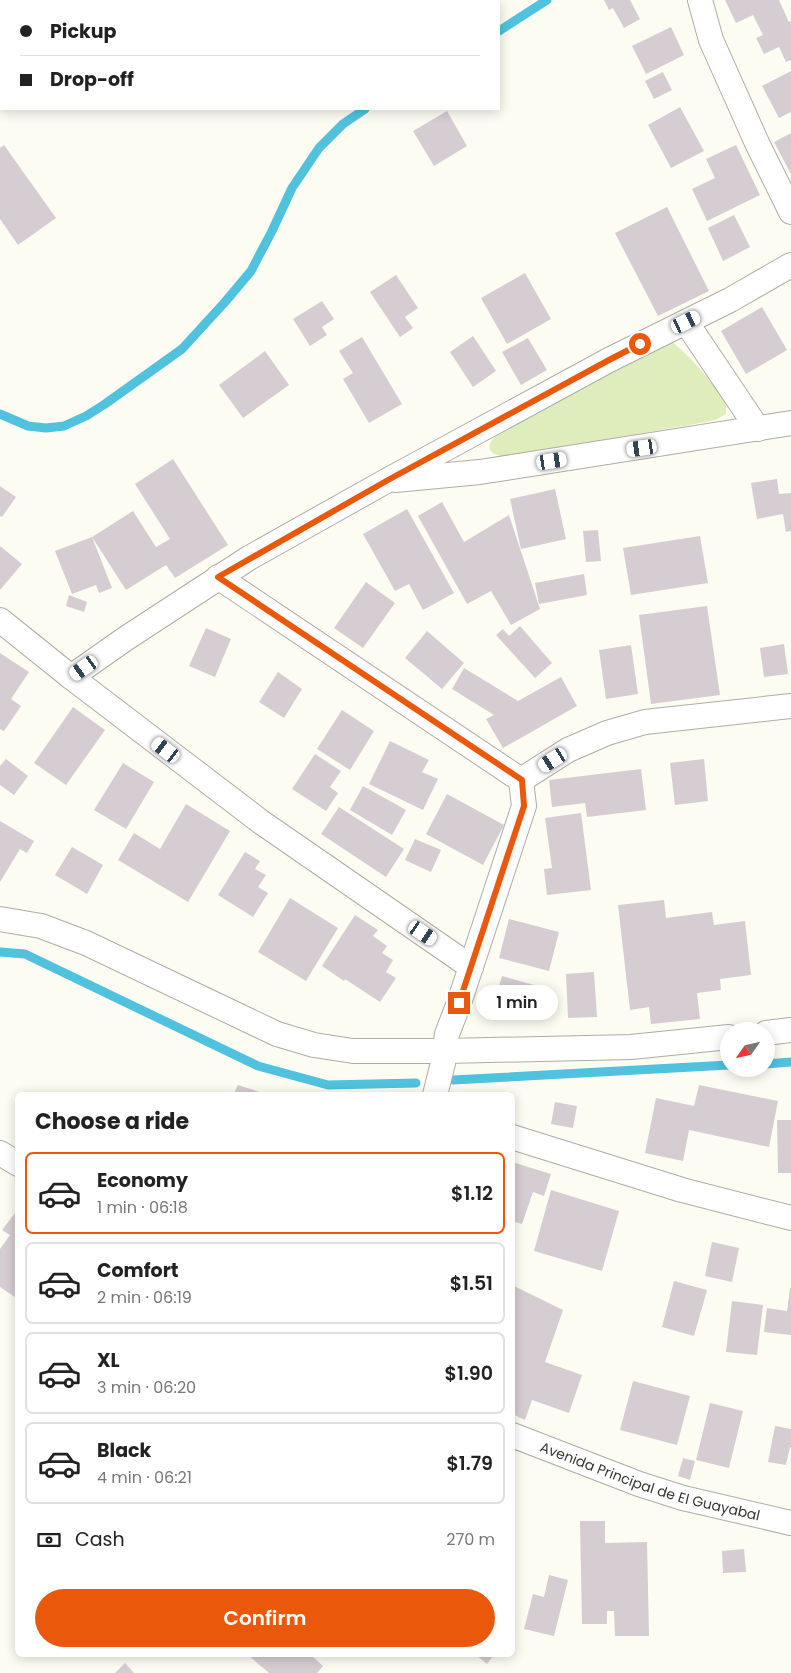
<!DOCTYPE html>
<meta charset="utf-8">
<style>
body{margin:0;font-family:Poppins,sans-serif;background:#f2f2f2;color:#222;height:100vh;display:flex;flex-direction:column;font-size:19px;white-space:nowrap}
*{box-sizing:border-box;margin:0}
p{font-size:16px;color:#767676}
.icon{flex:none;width:28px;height:28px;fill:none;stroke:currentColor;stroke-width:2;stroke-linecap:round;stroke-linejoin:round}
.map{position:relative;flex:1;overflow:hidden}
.details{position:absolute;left:15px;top:1092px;width:500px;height:565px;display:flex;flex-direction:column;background:#fff;border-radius:8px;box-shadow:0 2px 12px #0003}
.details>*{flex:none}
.guide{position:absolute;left:0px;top:0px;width:500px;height:110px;box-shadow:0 2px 12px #0003;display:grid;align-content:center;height:110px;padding:0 20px;background:#fff}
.needle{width:32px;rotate:236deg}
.fabs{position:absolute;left:720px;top:1022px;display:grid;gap:10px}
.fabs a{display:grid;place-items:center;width:55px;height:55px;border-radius:50%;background:#fff;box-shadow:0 2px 12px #0003;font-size:25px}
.end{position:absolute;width:22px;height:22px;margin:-11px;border:6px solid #ea580c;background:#fff;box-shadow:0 0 0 2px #fff}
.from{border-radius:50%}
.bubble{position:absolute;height:35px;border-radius:18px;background:#fff;box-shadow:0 2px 12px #0003;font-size:16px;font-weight:600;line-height:35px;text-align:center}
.car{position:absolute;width:15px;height:30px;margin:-15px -8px;border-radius:6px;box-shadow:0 0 4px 1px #0007;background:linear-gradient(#fff 24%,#345 0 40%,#fff 0 76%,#345 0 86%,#fff 0)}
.guide b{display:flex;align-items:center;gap:18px;height:48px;font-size:19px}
.guide b+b{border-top:1px solid #e0e0e0}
.guide i{width:12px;height:12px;background:#222}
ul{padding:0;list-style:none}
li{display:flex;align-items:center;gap:15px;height:82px;margin:0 10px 8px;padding:0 10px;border:2px solid #e0e0e0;border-radius:8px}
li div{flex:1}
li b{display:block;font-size:19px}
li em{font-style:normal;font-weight:600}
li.on{border-color:#ea580c}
li>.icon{width:45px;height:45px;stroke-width:1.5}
h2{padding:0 20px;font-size:22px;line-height:60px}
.pay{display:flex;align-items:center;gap:12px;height:55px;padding:0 20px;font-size:19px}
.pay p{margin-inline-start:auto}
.primary-button{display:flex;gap:10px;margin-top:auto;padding:10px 20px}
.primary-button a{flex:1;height:58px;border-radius:30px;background:#ea580c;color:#fff;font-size:20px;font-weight:600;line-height:58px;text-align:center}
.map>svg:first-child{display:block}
.park{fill:#dfecbb}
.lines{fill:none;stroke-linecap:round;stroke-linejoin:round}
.stream{stroke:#50c2dd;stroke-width:9}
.building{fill:#d5cdd1}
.minor-casing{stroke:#aeaca4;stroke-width:26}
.minor{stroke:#fff;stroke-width:24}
.route{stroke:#ea580c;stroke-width:6}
.labels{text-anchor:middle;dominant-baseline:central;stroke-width:4;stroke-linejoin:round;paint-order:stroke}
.street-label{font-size:14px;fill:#353532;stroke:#fff}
</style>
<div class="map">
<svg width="791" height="1673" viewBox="0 0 791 1673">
<rect width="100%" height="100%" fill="#fdfcf3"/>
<!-- park -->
<path class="park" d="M670 341C684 349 722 391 726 406 726 408 726 412 726 414L715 420 706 422 514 456C486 458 481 445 504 429Z"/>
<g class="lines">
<!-- stream -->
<path class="stream" d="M499 31 547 0
M0 414 28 426 46 428 64 426 86 416 105 404 182 349 225 302 251 271 272 231 292 188 319 148 343 124 365 109
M0 952 25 954 258 1066 328 1085 416 1083
M766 1064 791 1062
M453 1080 729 1065"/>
</g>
<!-- building -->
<path class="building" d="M604 0H630L640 19 624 28 613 8 609 10Z
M725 0H779L789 22 791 21V60L786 62 779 47 764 54 756 38 763 35 753 15 736 23Z
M671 27 684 55 646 74 632 46Z
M791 71V112L779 118 762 86Z
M663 72 672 90 654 99 645 81Z
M680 107 704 151 671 168 648 125Z
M447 111 467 146 434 166 413 131Z
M791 133V174L774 142Z
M4 145 56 218 18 245 0 219V148Z
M736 145 760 195 707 221 692 189 715 178 706 159Z
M667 207 709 291 658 316 615 233Z
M734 215 750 247 723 261 708 228Z
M525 273 551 319 507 344 481 298Z
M396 275 418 308 405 317 413 328 400 337 370 292Z
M322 301 334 319 322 327 327 335 310 346 293 319Z
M762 307 787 350 746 374 721 331Z
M473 336 496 371 473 387 450 352Z
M362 337 402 404 369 423 343 379 353 373 339 351Z
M528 338 547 370 521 385 502 352Z
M265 351 289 385 243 418 219 385Z
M173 459 228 545 175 578 166 565 126 590 92 537 133 511 156 547 170 539 135 484Z
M777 479 779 494 791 493V531L786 532 783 514 757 519 751 483Z
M0 486 16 497 2 517 0 516Z
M555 489 566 539 521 549 510 499Z
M442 502 464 542 509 515 540 609 511 625 491 591 467 604 418 516Z
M407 509 454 593 423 610 409 584 395 591 363 534Z
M598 530 601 561 586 562 583 531Z
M700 536 708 583 631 595 623 548Z
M92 537 112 588 99 593 96 585 72 594 55 551Z
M0 546 22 564 0 590Z
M584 574 587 595 539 604 535 583Z
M366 582 395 603 363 648 334 628Z
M69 595 87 602 84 612 66 606Z
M707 606 720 695 651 704 639 615Z
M520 626 552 663 535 678 496 635 503 629 509 636Z
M206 628 231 639 215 677 189 666Z
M427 631 464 663 442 689 405 658Z
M784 644 788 674 764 677 760 648Z
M631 645 638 694 606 699 599 650Z
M0 653 29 672 11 699 21 706 4 731 0 729Z
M464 668 518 701 561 677 577 706 503 748 486 719 494 715 452 689Z
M278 672 302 689 284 718 259 702Z
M73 707 105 730 66 785 34 763Z
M342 710 374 731 350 770 317 749Z
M390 741 429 760 422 772 438 779 423 810 369 784Z
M315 754 341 771 330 787 338 793 326 811 292 789Z
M6 759 28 776 14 795 0 785V766Z
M704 759 708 801 675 805 670 763Z
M123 763 154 782 126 829 94 810Z
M641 769 646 810 587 817 585 803 552 807 549 780Z
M363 786 406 810 392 835 350 810Z
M447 794 504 825 483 865 426 834Z
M186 804 230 831 188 902 118 860 134 833 160 849Z
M339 807 404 849 386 877 321 834Z
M581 813 591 890 547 895 544 869 552 868 545 818Z
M0 821 34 841 27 853 20 849 0 882Z
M415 839 441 850 431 872 405 860Z
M72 847 103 865 87 894 55 875Z
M245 852 260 861 255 869 266 875 258 887 268 893 253 917 218 895Z
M290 898 338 928 306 981 258 952Z
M664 900 666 918 712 912 714 925 745 921 751 975 720 979 721 990 697 993 700 1019 651 1024 649 1007 630 1010 618 905Z
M355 915 378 930 373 936 387 946 382 953 393 960 386 972 396 978 380 1002 345 979 344 981 322 966Z
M509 919 559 932 549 971 499 958Z
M594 972 597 1017 568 1018 566 974Z
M502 976 552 990 544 1019 494 1004Z
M238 1085 269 1095H233Z
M699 1085 778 1101 769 1147 689 1130 683 1161 645 1153 656 1098 694 1106Z
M555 1102 577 1106 573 1128 551 1124Z
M777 1120H791V1173H778Z
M512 1162 551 1174 544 1196 533 1192 522 1224 512 1221Z
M551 1190 619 1211 602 1271 534 1251Z
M18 1209V1299L0 1287V1249L10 1235 2 1230Z
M712 1242 739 1248 732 1282 705 1276Z
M674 1281 707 1290 694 1336 662 1327Z
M512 1285 563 1310 545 1362 582 1375 569 1413 532 1400 525 1420 512 1414Z
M790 1288H791V1335L764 1332 767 1308 787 1311Z
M732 1301 763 1305 757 1355 726 1352Z
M633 1381 690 1396 677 1445 620 1430Z
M710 1403 743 1411 729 1468 696 1460Z
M775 1426 791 1429V1447H790L786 1465 768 1462Z
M683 1458 695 1461 690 1480 678 1476Z
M580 1521H605V1543L647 1542 649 1636H615L614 1611H607V1624H582Z
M744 1549 746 1572 723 1573 722 1551Z
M549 1575 568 1580 554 1636 524 1629 533 1594 544 1597Z
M248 1655H315L313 1657 323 1666 317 1673H269Z
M476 1655H494L487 1664Z
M125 1663 134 1673H115Z"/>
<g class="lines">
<!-- minor casing -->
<g class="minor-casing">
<g id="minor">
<path d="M700 0 711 40 757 143 791 212"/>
<path d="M686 322 758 429"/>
<path d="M395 480 480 472 791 423"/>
<path d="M218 577 521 780 524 806 459 1003 447 1034 443 1063 435 1095"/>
<path d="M0 620 71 677 261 822 471 967"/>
<path d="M71 677 125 639 249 558 388 480 609 360 730 300 791 265"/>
<path d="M521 780 568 750 607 733 645 722 791 706"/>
<path d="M0 919 41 926 86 943 277 1034 314 1045 353 1051H445L631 1047 729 1037"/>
<path d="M766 1033 791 1030"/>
<path d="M512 1137 682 1190 791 1218"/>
<path d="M0 1153 18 1164"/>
<path id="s1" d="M512 1435 639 1484 683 1498 791 1523"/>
</g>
</g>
<!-- minor -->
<use href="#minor" class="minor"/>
</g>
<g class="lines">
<!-- route -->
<path class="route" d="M459 1003 524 806 522 780 218 577 388 480 609 360 640 344"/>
</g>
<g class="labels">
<!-- street labels -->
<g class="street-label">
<text stroke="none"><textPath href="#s1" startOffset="146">Avenida Principal de El Guayabal</textPath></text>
</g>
</g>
</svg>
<div class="fabs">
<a><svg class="needle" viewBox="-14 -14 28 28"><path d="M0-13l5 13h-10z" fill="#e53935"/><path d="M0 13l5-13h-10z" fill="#767676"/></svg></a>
</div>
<i class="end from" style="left:640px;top:344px"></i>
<i class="end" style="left:459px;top:1003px"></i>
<div class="bubble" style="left:476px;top:985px;width:82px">1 min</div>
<i class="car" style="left:686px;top:322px;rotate:64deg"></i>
<i class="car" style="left:642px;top:448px;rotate:262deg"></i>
<i class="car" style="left:552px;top:461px;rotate:81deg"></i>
<i class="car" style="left:84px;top:668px;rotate:235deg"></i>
<i class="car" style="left:166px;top:750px;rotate:307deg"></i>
<i class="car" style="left:553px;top:760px;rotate:237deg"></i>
<i class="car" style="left:423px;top:933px;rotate:124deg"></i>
<div class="guide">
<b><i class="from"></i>Pickup</b>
<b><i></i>Drop-off</b>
</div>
<section class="details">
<h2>Choose a ride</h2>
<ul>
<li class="on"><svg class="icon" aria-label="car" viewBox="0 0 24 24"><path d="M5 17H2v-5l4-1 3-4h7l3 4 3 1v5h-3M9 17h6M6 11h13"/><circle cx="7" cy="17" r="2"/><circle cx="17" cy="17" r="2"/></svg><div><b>Economy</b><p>1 min · 06:18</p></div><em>$1.12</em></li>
<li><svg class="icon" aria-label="car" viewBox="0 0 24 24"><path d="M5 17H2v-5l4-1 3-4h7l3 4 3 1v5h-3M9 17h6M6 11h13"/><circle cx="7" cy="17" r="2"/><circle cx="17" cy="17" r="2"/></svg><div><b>Comfort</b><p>2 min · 06:19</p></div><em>$1.51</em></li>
<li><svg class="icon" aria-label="car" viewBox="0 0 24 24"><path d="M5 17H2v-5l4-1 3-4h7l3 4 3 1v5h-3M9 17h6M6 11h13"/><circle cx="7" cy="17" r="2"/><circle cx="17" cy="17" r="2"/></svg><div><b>XL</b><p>3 min · 06:20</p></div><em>$1.90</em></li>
<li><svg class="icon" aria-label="car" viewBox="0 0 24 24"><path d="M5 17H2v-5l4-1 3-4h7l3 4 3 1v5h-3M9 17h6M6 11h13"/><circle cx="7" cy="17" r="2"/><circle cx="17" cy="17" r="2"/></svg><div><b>Black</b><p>4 min · 06:21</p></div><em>$1.79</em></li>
</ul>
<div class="pay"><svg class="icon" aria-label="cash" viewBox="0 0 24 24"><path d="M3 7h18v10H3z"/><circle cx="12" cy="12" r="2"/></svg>Cash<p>270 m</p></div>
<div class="primary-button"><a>Confirm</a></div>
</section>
</div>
